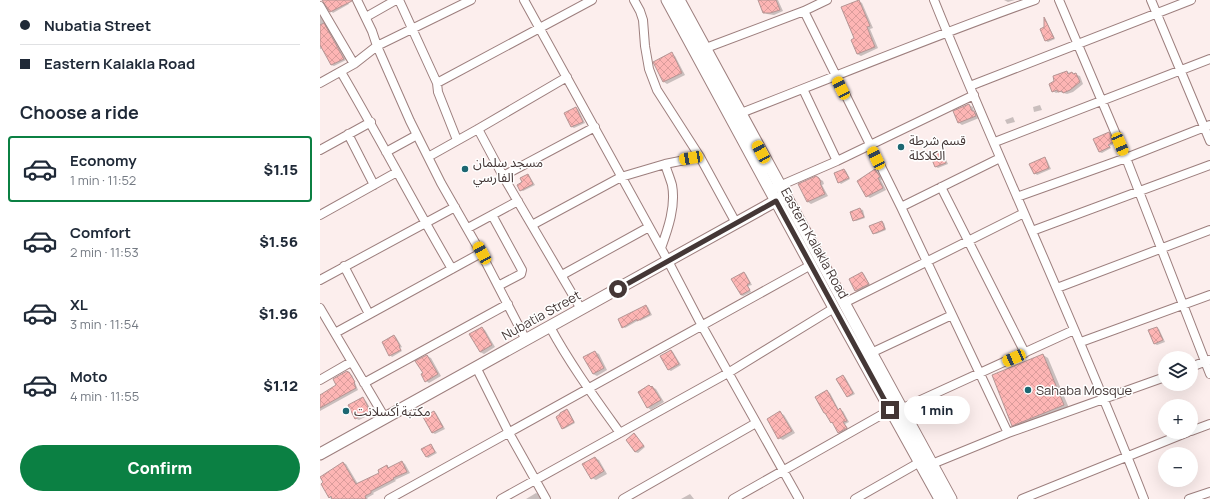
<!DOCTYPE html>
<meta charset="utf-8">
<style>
body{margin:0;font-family:Manrope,"Noto Sans Arabic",sans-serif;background:#f6f6f7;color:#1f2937;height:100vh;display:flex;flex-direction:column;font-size:15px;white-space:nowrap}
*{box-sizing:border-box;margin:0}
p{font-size:13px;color:#747a83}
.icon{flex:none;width:22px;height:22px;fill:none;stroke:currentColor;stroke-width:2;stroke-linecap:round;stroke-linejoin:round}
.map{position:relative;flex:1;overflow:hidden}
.panel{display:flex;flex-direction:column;background:#fff;width:320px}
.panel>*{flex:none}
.banner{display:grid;align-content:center;height:88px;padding:0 20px;background:#fff}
.fabs{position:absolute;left:838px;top:351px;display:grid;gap:8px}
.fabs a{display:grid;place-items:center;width:40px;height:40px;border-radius:50%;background:#fff;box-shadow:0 4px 16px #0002;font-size:20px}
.end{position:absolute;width:18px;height:18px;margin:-9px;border:5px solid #443736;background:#fff;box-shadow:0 0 0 2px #fff}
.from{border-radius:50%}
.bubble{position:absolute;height:28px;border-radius:14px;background:#fff;box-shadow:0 4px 16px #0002;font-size:13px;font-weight:800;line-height:28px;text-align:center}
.car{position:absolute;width:12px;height:24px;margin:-12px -6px;border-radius:5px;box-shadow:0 0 3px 1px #0007;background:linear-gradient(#f5c518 24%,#345 0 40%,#f5c518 0 76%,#345 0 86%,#f5c518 0)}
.banner b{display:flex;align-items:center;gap:14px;height:38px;font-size:15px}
.banner b+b{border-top:1px solid #e0e1e3}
.banner i{width:10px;height:10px;background:#1f2937}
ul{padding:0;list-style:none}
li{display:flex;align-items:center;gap:12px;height:66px;margin:0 8px 6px;padding:0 12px;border:2px solid transparent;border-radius:4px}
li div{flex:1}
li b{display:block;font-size:15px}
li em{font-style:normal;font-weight:800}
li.selected{border-color:#0b8043}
li>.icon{width:36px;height:36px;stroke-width:1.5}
h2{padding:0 20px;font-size:18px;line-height:48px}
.cta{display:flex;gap:8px;margin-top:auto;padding:8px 20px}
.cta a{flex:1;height:46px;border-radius:24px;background:#0b8043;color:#fff;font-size:16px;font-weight:800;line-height:46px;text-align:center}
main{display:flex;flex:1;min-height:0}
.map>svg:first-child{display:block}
.shadow{fill:#0003}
.building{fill:url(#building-cross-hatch);stroke:#b59594}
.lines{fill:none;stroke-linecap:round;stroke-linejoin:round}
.street-casing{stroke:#9d7f7e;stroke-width:10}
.secondary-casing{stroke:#9d7f7e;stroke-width:13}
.street{stroke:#fff;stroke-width:8}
.secondary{stroke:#fff;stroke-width:11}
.route{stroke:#443736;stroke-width:5}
.poi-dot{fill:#1c6772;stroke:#fff;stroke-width:1.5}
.labels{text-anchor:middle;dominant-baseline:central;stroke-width:3;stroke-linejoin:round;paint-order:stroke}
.poi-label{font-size:13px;fill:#443736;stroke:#fff;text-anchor:start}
.street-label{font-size:13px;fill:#443736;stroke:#fff}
</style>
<main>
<section class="panel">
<div class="banner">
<b><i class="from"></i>Nubatia Street</b>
<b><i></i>Eastern Kalakla Road</b>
</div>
<h2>Choose a ride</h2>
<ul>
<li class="selected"><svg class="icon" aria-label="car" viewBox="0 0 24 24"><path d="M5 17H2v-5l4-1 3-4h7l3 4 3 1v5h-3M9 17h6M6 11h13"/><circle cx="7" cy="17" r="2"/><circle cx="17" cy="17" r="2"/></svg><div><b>Economy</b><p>1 min · 11:52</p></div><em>$1.15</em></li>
<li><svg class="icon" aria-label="car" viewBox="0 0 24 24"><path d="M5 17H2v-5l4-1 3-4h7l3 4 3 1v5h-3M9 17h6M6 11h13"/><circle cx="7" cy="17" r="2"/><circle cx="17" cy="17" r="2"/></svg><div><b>Comfort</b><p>2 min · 11:53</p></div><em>$1.56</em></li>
<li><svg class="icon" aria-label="car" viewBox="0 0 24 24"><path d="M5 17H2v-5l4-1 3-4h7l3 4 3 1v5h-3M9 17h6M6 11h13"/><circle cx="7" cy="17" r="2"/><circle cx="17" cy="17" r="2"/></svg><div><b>XL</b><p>3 min · 11:54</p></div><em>$1.96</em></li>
<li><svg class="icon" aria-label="car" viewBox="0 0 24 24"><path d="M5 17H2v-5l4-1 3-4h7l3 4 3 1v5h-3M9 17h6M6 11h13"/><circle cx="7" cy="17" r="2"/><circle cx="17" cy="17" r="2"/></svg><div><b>Moto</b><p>4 min · 11:55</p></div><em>$1.12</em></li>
</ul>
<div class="cta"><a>Confirm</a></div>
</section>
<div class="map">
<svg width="890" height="499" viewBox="0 0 890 499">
<defs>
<pattern id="building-cross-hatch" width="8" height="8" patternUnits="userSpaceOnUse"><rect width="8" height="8" fill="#fdb5b4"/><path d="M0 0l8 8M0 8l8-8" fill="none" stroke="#da9c9b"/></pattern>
</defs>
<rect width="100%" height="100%" fill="#fceeed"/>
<!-- shadow -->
<path class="shadow" d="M4 0H27L29 4 13 13 11 11Z
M439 0H458L463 11 454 15 447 14 444 12Z
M684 0H695L688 2Z
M539 1 542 3 553 28 550 29 558 48 541 56 537 54 535 39Z
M0 15 26 60 14 66 11 65 3 48 0 49Z
M725 18 735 39 728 42 726 41 721 30 725 28Z
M351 54 355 56 365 75 347 84 344 82Z
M747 72 760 76 763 84 753 92 747 94 740 92 736 93 733 91Z
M649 105 653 107 654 112 657 114 659 118 642 125 639 123Z
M720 105 722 110 714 112 713 107Z
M256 108 258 109 265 123 254 128 252 127 246 113Z
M693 117 695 122 687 124 685 120Z
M789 133 791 134 795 143 790 146 791 148 782 153 779 152Z
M621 152 623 153 628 164 618 168 616 167 612 156Z
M724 158 727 160 731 169 717 175 715 173Z
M524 170 526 171 530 179 521 184 519 182Z
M555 171 559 173 563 179 561 180 566 190 550 198 547 196Z
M208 175 210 177 215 185 203 191 201 190Z
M496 177 503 181 504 184 502 185 508 196 491 204 488 202 479 184Z
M540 209 543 210 545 218 536 221 534 220Z
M562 222 564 223 566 230 556 234 553 233Z
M424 273 426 274 432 285 428 286 431 292 423 296 421 295Z
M542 273 544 274 550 285 538 292 536 290Z
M326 306 328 307 332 315 320 321 319 320 305 328 303 327Z
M162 328 165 330 175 347 164 354 160 352Z
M837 328 839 329 845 342 837 345 835 344 830 331Z
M74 336 76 337 82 347 80 348 82 351 72 357 70 355 63 342Z
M351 351 353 352 361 365 351 371 349 370 342 357Z
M275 352 279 354 287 370 277 376 273 374Z
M723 355 728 358 749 408 698 428 693 425Z
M107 356 111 358 121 376 109 383 106 381 104 374Z
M27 372 32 375 38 390 0 411V394L2 395 18 386Z
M523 376 525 377 535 394 529 397 527 396Z
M332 387 336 389 344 402 331 410 327 407Z
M507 391 510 393 519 410 523 411 529 422 525 424 529 430 522 434 519 432 514 424 512 422Z
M43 399 46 401 53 413 39 420 35 418Z
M247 410 249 411 255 423 244 429 242 428Z
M114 412 116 413 125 429 115 434 113 433 104 417Z
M460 413 464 415 475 433 463 440 459 438Z
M315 435 325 447 318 453 315 452Z
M111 445 117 453 108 458 106 456Z
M275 458 279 460 287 474 276 480 272 478 264 464Z
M82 462 85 464 90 473 75 480 76 481 53 493 54 494 47 498 48 499H11L2 484 23 463 26 464 38 484 60 473 67 466 70 468Z
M216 493 218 494 221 499H206Z
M370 494 374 499H361Z"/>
<!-- building -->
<path class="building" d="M2 0H32V1L10 12Z
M438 0H456L460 10 450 13H443Z
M539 0 550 26 547 27 555 47 537 54 531 40 534 38 521 7Z
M724 17 734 38 725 41 720 29 724 27Z
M4 23 24 59 11 65 0 45V25Z
M352 52 362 73 343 82 333 62Z
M747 71 748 74 752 72 753 74 756 73 760 82 750 90 743 93 742 91 738 92 737 90 732 92 729 84 734 81 733 76Z
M649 104 652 111H654L656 116 638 123 633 111Z
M256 107 263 122 251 127 244 113Z
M789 132 793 142 788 145 790 147 779 152 773 139Z
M621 151 626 163 615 167 610 155Z
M725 157 729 168 714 174 709 164Z
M524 169 529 178 518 183 514 173Z
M555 169 560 177 558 178 563 188 546 197 537 181Z
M208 174 213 184 200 191 197 185 202 182 200 178Z
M496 176 499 178 501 182 500 183 505 194 487 202 478 184Z
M540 208 544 217 533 221 530 212Z
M562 221 565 229 553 234 549 226Z
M424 272 430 283 427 285 430 290 421 295 411 279Z
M542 272 549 284 535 291 529 279Z
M326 305 330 314 317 321V319L302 328 298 319Z
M162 327 172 345 160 352 149 334Z
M837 327 843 340 834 344 828 330Z
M74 335 80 346 79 347 81 350 69 356 62 342Z
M351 350 359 364 348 370 340 356Z
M275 351 284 368 273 374 263 357Z
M723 354 744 405 692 426 672 375Z
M107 355 118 374 105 382 101 374 103 373 95 361Z
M27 371 28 372H29L35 382 34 383 36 388 0 408V395L16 385 13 379Z
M523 375 533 393 527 397 516 379Z
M329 385 331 387 332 386 341 400 327 408 318 392Z
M507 390 518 410 520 408 527 421 523 422 527 428 518 433 512 422 511 423 505 413H504L495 397Z
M43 397 50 411 35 419 28 405Z
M247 409 254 422 242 429 236 417 240 414V413Z
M114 411 123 427 112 433 103 417Z
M460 411 472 431 458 439 447 419Z
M314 433 324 446 315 452 306 440Z
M111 444 115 452 106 457 101 449Z
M275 457 284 471 271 479 262 464Z
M82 461 87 472 73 478 74 479 51 491V493L45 496 46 499H12L11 496 9 498 1 484 3 482 0 477 23 462 36 484 59 473 58 470 67 465 68 468Z"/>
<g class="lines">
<!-- street casing -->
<g class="street-casing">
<path id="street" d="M37 0 52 31 57 46 90 121 121 183 161 253 206 340
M79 0 117 83 118 92 137 140
M204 0 348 261 381 324 479 499
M314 0 320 11 323 20 325 46 329 69 337 90 380 157 416 223
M614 0C681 167 759 331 824 499
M739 0 806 158 890 374
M831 0 890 141
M0 6 34 64
M484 11 581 207 688 433
M46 17 76 0
M386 48 484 11 507 0
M21 72C59 137 94 204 132 269
M0 83 34 64 57 46 151 0
M117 83 272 0
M650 86 871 0
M483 89 517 161
M421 113C519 75 616 35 715 0
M158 129 183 176 261 309
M28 134 54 185
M675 142 890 59
M0 150 51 122
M66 152 97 135
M108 157 158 129 247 77
M183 176 275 127
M621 187 705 353
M450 190 517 161 654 95
M697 197 806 158 890 125
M581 207 680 158
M0 215 77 172
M172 215 202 270 201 274 178 286
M212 225 301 177 345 164 380 157
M148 228 198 201
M712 231 890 165
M341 248C348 229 356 206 352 185 350 178 347 171 345 164
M24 266 49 314
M242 275 329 227
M0 280 135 207
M737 288 890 230
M524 303 704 213
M0 308 65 418
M230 327C250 364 275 398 300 433
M15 333 161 253
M761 342 890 295
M551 353 632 315
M156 367 189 433 226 499
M871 367 889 360
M0 380 31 362
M44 383 188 304
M581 409 754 330
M871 431 890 424
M612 464 688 433 845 377
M69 499 491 265
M181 499 408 373 514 308
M303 499 436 423
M413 499 570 410
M535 499 600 462
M702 499 868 432
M869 499 890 492"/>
</g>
<!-- secondary casing -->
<g class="secondary-casing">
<path id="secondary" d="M347 0 514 308 620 499
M359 0 631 499
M0 454 461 198"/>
</g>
<!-- street -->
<use href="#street" class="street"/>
<!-- secondary -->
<use href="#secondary" class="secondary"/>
</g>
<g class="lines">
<!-- route -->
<path class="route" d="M298 289 456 201 570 410"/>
</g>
<!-- markers -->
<g class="poi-dot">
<circle cx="581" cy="147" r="4"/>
<circle cx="145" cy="169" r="4"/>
<circle cx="708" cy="390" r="4"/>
<circle cx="26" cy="411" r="4"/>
</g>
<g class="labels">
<!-- poi labels -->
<g class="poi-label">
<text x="589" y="140">قسم شرطة<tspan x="589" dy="15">الكلاكلة</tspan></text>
<text x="153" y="162">مسجد سلمان<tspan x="153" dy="15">الفارسي</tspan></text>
<text x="716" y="390">Sahaba Mosque</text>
<text x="34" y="411">مكتبة أكسلانت</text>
</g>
<!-- street labels -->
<g class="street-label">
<text transform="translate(495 243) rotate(61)">Eastern Kalakla Road</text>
<text transform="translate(221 315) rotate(-29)">Nubatia Street</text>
</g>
</g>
</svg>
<div class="fabs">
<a><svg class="icon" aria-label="layers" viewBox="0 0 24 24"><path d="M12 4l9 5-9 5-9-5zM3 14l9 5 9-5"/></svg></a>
<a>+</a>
<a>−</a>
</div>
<i class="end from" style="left:298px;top:289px"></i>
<i class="end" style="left:570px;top:410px"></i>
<div class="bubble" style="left:584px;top:396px;width:66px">1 min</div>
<i class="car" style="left:521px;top:88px;rotate:333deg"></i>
<i class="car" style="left:800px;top:144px;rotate:157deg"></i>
<i class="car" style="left:441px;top:152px;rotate:332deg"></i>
<i class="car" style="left:371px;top:158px;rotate:260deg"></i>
<i class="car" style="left:556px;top:158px;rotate:334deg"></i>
<i class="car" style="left:162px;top:253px;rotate:331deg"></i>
<i class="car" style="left:694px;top:358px;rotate:246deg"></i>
</div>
</main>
